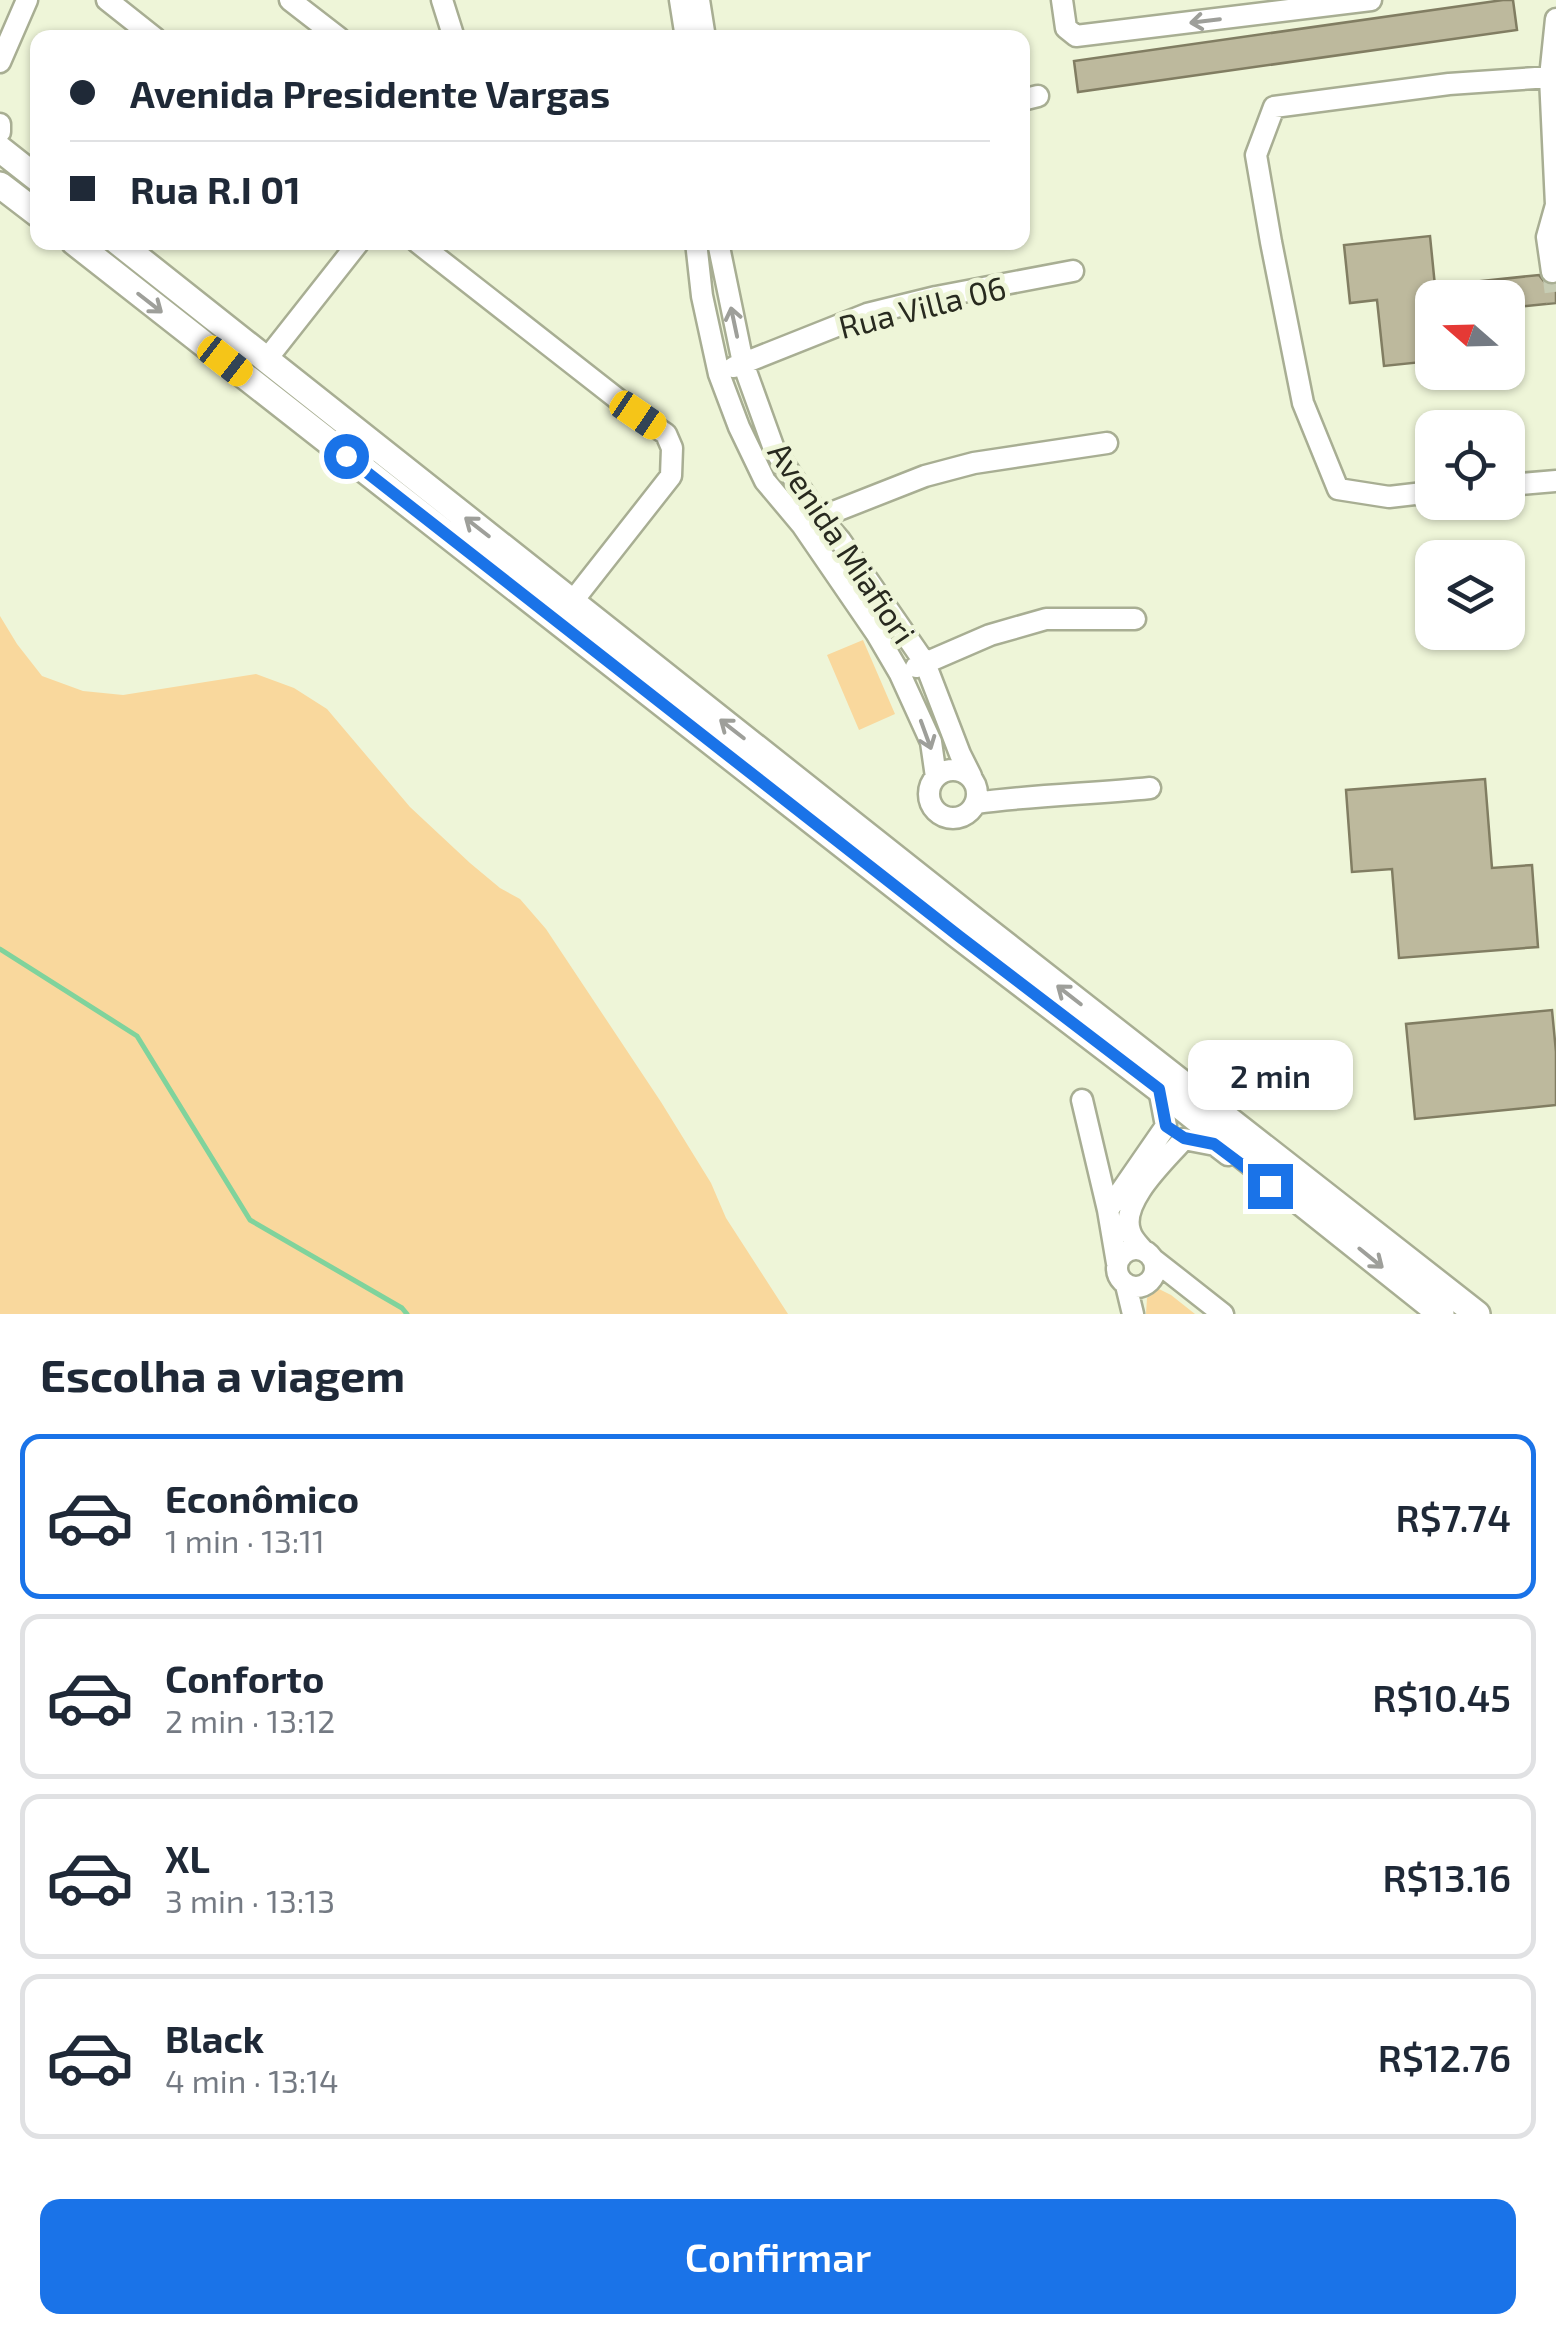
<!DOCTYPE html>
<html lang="pt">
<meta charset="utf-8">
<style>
body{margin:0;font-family:"Exo 2",sans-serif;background:#f2f2f3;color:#1f2937;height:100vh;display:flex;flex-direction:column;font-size:38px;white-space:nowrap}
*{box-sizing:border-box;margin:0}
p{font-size:32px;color:#747a83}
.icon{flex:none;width:55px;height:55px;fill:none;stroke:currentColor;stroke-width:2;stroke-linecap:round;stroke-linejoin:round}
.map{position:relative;height:1314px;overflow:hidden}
.panel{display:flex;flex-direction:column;background:#fff;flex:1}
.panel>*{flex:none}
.hud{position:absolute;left:30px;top:30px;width:1000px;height:220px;border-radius:20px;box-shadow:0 2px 8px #0004;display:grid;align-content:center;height:220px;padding:0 40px;background:#fff}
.needle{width:65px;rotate:290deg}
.buttons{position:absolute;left:1415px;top:280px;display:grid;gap:20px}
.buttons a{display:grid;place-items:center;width:110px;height:110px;border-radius:20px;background:#fff;box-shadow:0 2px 8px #0004;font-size:50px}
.end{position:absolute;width:45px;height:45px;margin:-22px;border:12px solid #1a73e8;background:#fff;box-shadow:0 0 0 5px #fff}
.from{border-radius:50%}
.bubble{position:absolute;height:70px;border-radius:20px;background:#fff;box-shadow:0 2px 8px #0004;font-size:32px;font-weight:600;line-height:70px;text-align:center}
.car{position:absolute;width:30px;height:60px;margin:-30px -15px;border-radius:12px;box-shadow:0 0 8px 2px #0007;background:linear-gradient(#f5c518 24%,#345 0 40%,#f5c518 0 76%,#345 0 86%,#f5c518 0)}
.hud b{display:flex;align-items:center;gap:35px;height:95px;font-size:38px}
.hud b+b{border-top:2px solid #e0e1e3}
.hud i{width:25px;height:25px;background:#1f2937}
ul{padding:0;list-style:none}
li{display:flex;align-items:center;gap:30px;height:165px;margin:0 20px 15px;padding:0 20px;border:5px solid #e0e1e3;border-radius:20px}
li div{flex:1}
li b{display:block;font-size:38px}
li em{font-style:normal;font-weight:600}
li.current{border-color:#1a73e8}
li>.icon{width:90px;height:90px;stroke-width:1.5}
h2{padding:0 40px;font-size:45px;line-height:120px}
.primary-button{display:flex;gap:20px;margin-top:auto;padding:20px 40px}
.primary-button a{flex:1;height:115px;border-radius:20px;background:#1a73e8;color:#fff;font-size:40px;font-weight:600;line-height:115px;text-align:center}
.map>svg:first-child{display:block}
.green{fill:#f9d89d}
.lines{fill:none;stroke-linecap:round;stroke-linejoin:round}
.stream{stroke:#80d39c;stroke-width:5}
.building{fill:#bdb99d;stroke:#817d62;stroke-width:2.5}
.minor-tunnel{stroke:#c6ccb3;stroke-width:20;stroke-dasharray:20 10;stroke-linecap:butt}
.minor-casing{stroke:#a8ae93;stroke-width:25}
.major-casing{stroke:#a8ae93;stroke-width:30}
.minor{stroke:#fff;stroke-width:20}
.major{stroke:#fff;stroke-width:25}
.oneway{stroke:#9e9f9a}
.route{stroke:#1a73e8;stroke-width:12}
.labels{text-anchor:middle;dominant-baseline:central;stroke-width:10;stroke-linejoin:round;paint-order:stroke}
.street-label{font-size:32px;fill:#282a1f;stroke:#eef5d8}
</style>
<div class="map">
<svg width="1556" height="1314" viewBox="0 0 1556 1314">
<rect width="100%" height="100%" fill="#eef5d8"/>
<!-- green -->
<path class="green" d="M0 616 17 644 42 676 83 691 123 695 256 674 294 688 327 709 410 807 470 863 500 888 520 899 546 929 661 1102 711 1183 726 1218 788 1314H0Z
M863 640 895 714 859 730 827 655Z
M1159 1289 1171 1295 1195 1314H1146L1147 1298Z"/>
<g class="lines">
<!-- stream -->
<path class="stream" d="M0 949 137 1036 250 1220 402 1308 407 1314"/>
</g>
<!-- building -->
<path class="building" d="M1503 0H1513L1517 30 1078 92 1074 61Z
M1430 236 1435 286 1539 275 1546 284 1556 285V303L1508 308V298H1432V316H1428L1432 361 1384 366 1377 300 1350 303 1344 245Z
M1485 779 1492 868 1532 865 1538 947 1399 958 1392 869 1352 872 1346 790Z
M1552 1010 1556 1052V1105L1415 1119 1406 1024Z"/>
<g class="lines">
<!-- minor-tunnel -->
<path class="minor-tunnel" d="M1552 272 1556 302"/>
<!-- minor casing -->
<g class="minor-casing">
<path id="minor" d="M107 0 155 38
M290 0 339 38
M442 0 454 38
M680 0 686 38
M699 0 705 38
M1062 0 1066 28 1076 36 1371 0
M0 62 27 0
M1022 100 1038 96
M0 124V132
M1556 205 1550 77 1556 19
M417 242 638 415 666 434 672 448 671 476 572 602
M696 242 702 296 719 374 739 427 765 481 802 525 876 633 900 674 931 742 936 777
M718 242 743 363 774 449 819 516 840 540 925 663 960 754 971 776
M1552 272 1547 237 1556 205
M266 360 359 242
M734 367 867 314 936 297 1073 271
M1508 485 1556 481
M1432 492 1389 497 1338 489 1303 403 1271 242 1256 155 1274 107 1449 84 1550 77
M808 522 925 476 974 463 1107 443
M916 667 990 635 1046 619H1135
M929 794a24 24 0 1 1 48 0a24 24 0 1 1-48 0Z
M976 803C1034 795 1092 794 1150 788
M1082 1100 1108 1210 1117 1263
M1108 1210 1166 1126 1159 1089
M1117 1268a19 19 0 1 1 38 0a19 19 0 1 1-38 0Z
M1143 1250C1138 1244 1132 1239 1130 1231 1120 1201 1166 1160 1184 1139L1215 1145 1228 1155
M1153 1259 1223 1314
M1126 1285 1133 1314"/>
</g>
<!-- major casing -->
<g class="major-casing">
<path id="major" d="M0 149 38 179
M0 185 38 214
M74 242 960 937 1159 1089 1441 1314
M118 242 975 921 1477 1314"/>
</g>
<!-- minor -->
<use href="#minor" class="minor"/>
<!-- major -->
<use href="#major" class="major"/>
</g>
<!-- one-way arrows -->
<defs><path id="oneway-shaft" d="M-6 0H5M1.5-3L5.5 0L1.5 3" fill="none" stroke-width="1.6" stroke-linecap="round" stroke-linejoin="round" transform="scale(2.5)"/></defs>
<g class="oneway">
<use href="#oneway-shaft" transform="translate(1205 21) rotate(173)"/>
<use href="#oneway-shaft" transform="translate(150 303) rotate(38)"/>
<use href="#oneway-shaft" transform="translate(734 322) rotate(-102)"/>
<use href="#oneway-shaft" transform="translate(477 527) rotate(-142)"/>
<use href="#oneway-shaft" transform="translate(732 729) rotate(-142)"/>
<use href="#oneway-shaft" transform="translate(926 735) rotate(70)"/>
<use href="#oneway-shaft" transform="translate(1069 995) rotate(-142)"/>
<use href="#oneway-shaft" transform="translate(1371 1258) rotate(39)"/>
</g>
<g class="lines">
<!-- route -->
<path class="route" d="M346 456 960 937 1159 1089 1166 1126 1184 1138 1214 1144 1270 1186"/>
</g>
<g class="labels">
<!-- street labels -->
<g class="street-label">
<text transform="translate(922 306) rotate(-14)">Rua Villa 06</text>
<text transform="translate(843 542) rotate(56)">Avenida Miafiori</text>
</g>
</g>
</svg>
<div class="buttons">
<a><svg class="needle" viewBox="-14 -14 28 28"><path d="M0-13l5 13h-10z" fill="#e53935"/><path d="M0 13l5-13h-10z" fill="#747a83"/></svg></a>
<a><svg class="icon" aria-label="locate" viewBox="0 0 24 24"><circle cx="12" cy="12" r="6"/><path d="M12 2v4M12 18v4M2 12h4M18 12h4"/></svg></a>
<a><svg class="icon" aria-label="layers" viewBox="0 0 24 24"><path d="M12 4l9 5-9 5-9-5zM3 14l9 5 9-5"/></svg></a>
</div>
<i class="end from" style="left:346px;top:456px"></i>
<i class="end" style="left:1270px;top:1186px"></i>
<div class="bubble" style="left:1188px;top:1040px;width:165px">2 min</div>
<i class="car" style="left:225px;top:361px;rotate:128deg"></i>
<i class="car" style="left:638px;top:415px;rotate:124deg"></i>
<div class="hud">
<b><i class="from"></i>Avenida Presidente Vargas</b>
<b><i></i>Rua R.I 01</b>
</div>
</div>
<section class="panel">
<h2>Escolha a viagem</h2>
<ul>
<li class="current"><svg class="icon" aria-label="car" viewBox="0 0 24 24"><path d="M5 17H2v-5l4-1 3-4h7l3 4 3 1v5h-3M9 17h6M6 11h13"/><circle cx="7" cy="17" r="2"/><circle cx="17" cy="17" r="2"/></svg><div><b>Econômico</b><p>1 min · 13:11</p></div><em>R$7.74</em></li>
<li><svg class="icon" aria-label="car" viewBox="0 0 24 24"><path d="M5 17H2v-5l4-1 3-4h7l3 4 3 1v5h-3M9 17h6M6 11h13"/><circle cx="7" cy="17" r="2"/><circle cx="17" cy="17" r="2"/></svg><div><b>Conforto</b><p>2 min · 13:12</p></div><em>R$10.45</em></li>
<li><svg class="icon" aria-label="car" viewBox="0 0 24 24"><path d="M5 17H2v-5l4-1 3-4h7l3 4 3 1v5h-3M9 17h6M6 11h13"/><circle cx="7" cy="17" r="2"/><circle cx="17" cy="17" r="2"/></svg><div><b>XL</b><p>3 min · 13:13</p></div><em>R$13.16</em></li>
<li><svg class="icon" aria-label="car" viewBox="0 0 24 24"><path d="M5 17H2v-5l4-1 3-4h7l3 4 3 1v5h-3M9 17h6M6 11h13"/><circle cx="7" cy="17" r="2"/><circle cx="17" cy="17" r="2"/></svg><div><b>Black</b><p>4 min · 13:14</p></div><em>R$12.76</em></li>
</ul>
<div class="primary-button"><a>Confirmar</a></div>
</section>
